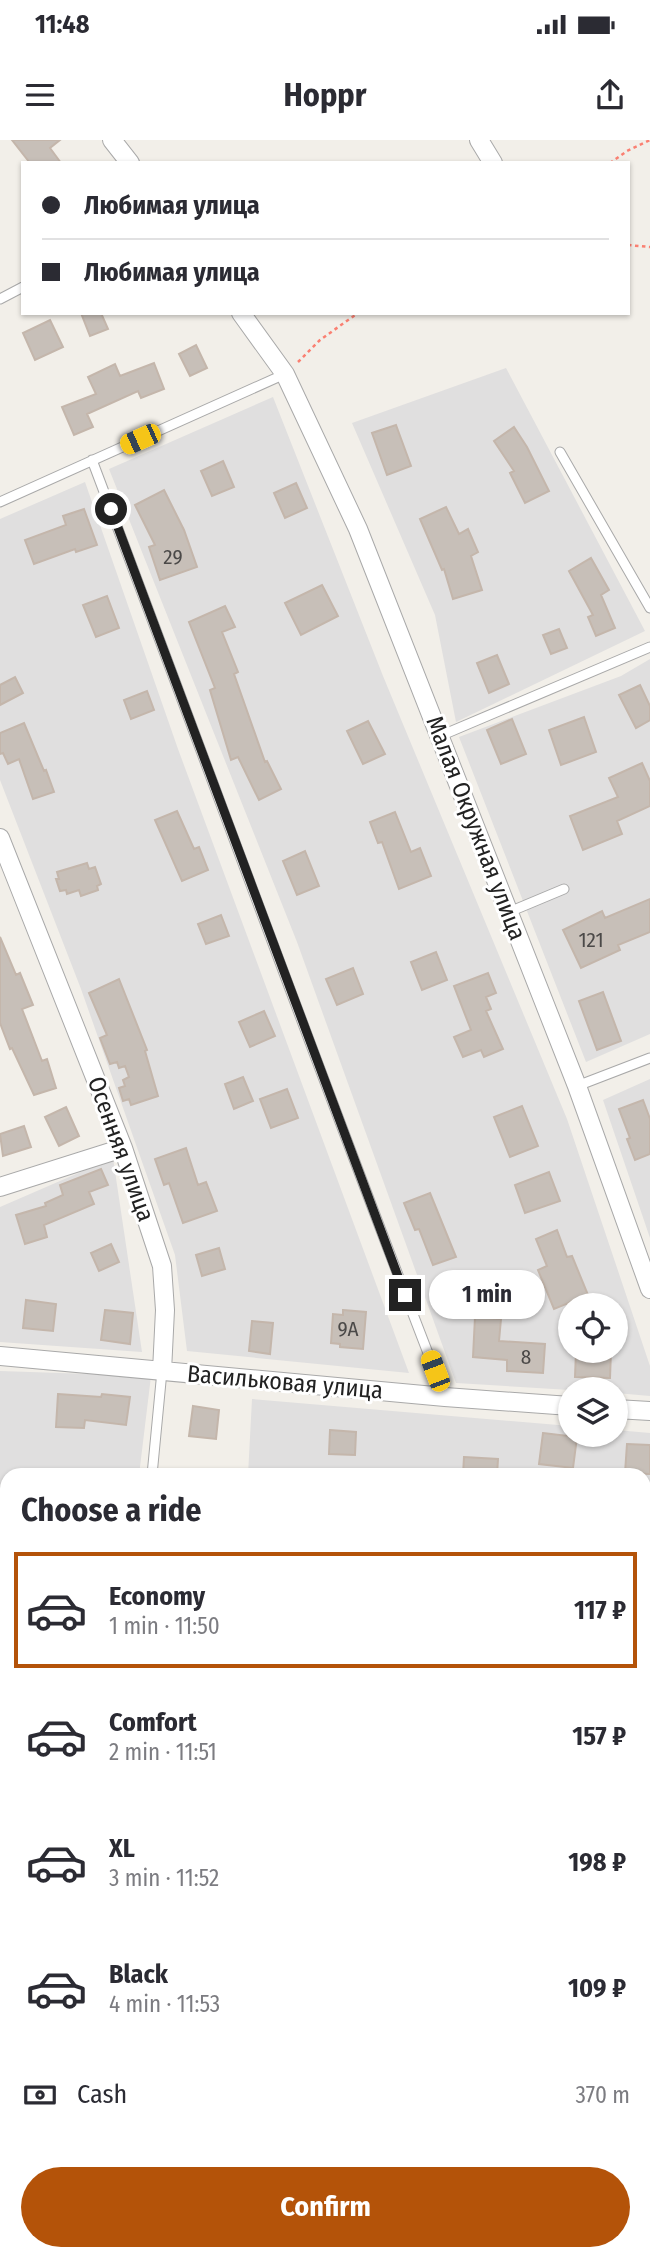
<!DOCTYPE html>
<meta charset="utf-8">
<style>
body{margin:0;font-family:"Fira Sans Condensed",sans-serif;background:#f7f7f7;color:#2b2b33;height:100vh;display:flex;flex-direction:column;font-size:26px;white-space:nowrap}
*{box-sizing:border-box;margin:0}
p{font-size:23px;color:#7c7c81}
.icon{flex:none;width:38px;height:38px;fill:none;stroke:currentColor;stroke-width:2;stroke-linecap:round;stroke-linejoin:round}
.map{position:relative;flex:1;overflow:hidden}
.details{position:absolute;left:0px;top:1328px;width:651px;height:793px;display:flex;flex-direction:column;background:#fff;border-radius:21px 21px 0 0;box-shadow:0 2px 5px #0004}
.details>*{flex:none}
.guide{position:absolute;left:21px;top:21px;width:609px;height:154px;border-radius:0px;box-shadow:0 2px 5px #0004;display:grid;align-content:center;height:154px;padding:0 21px;background:#fff}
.fabs{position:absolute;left:558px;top:1153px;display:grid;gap:14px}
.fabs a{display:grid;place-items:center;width:70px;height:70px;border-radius:50%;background:#fff;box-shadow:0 2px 5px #0004;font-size:35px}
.end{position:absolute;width:32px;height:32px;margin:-16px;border:9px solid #222;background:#fff;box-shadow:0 0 0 4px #fff}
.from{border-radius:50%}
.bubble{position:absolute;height:49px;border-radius:24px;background:#fff;box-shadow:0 2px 5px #0004;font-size:23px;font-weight:700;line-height:49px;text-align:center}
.car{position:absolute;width:21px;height:42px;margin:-21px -10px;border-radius:9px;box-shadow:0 0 5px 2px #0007;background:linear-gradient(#f5c518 24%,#345 0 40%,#f5c518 0 76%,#345 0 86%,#f5c518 0)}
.guide b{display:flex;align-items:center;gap:24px;height:66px;font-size:26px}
.guide b+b{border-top:2px solid #e1e1e2}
.guide i{width:18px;height:18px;background:#2b2b33}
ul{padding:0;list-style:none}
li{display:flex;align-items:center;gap:21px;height:116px;margin:0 14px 10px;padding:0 7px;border:4px solid transparent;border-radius:0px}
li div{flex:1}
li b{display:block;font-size:26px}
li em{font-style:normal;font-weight:700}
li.on{border-color:#b45309}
li>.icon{width:63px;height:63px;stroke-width:1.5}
h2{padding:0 21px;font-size:32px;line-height:84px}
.pay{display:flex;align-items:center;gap:18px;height:77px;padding:0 21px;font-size:26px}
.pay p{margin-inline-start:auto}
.action{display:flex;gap:14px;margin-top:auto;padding:14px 21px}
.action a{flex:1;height:80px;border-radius:42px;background:#b45309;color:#fff;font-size:28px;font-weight:700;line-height:80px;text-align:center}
.status{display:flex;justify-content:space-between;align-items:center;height:49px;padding:0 35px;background:#fff;direction:ltr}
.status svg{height:19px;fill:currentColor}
header{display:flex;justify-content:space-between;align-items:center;height:91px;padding:0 21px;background:#fff;font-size:32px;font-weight:700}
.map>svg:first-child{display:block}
.residential{fill:#e0dfdf;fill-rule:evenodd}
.grass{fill:#cdebb0}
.building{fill:#c7bfb8;stroke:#c4b6ab;stroke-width:2}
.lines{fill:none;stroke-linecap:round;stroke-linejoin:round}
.service-casing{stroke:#a9a9a9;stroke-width:11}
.minor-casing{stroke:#a9a9a9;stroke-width:20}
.path{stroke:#fa8072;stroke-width:2.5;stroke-dasharray:3.5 3.5;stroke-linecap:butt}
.service{stroke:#fff;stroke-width:9}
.minor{stroke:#fff;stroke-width:18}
.route{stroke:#222;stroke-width:9}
.labels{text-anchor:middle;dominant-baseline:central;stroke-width:6;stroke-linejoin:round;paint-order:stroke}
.number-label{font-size:21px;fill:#4b4948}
.street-label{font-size:24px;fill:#222;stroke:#fff}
</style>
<div class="status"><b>11:48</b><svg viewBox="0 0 49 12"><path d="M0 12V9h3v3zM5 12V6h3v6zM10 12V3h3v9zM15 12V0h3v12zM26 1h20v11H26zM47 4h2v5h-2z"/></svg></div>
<header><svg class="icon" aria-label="menu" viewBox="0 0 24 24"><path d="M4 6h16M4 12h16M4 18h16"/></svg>Hoppr<svg class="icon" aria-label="share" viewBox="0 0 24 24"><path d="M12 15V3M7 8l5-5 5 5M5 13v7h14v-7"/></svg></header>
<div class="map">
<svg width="650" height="2120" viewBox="0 0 650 2120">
<rect width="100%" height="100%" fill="#f2efe9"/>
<!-- residential -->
<path class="residential" d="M506 228 645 491 456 582 435 475 352 283Z
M273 257 383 536 567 979 650 1226V1256L616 1253V1250H570L456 1243 297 802 109 329ZM570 1166H616V1211H570Z
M85 342 178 609 409 1233 187 1211 175 1115 81 849 0 640V379Z
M650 519V894L586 922 459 597 621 536Z
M650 939V1098L603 960Z
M113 1018 142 1212 0 1202V1067Z
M0 1231 151 1236 139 1335H7V1461L0 1460Z
M252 1259 570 1286V1295H616V1290L650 1293V1586H644V1335H248Z
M644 1619H650V1930H644Z
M138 2114H157L200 2120H135Z
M298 2114H381L380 2120H318Z
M404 2114H616L615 2120H404Z"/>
<!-- grass -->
<path class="grass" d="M0 1480 7 1485V1646L0 1647Z"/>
<!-- building -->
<path class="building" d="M12 0H60L50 8 61 23H30Z
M81 173H101L108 189 90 196Z
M50 180 63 207 35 220 23 193Z
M196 205 207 228 190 236 179 214Z
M154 223 164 249 141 258 138 251 87 274 93 287 74 295 62 267 96 254 88 237 115 224 120 236Z
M396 285 411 326 387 335 372 293Z
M514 287 527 307 549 351 525 363 510 333 514 331 494 301Z
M223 321 234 347 212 356 201 331Z
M296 343 307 368 285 378 274 353Z
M164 350 184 390 197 427 160 440 149 407 155 405 135 365Z
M446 367 459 394 468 389 478 412 471 416 482 450 453 459 444 429 442 430 420 379Z
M84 369 97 405 76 412 75 409 34 424 25 400 66 385 63 376Z
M591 418 609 450 601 455 615 488 596 496 588 477 593 475 569 431Z
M322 445 338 476 301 495 285 463Z
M107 456 119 488 96 497 83 465Z
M225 466 235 487 222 492 238 532 234 534 265 622 267 621 281 649 259 660 238 617 231 620 210 550 215 548 189 482Z
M559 489 567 508 551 514 543 495Z
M497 515 509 544 489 553 477 523Z
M15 537 23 553 0 565V545Z
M640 545 650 566V580L636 588 619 555Z
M147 551 154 570 131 579 124 560Z
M584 577 596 612 561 625 549 590Z
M512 579 526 614 501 624 487 590Z
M368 581 385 614 363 624 347 591Z
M24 583 44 631 46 630 54 652 33 659 19 619 8 624 3 613 0 614V593Z
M642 623 650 641V666L617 681 622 694 583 710 570 676 618 657 609 638Z
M177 671 194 709 199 707 208 730 182 741 155 680Z
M395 672 411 712 420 708 431 736 399 749 382 702 378 703 370 682Z
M305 711 319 746 297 755 283 721Z
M87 723 89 729 95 727 101 744 97 746 98 750 81 756 79 750 67 754 66 750 60 751 56 739H59L57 732Z
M650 759V792L618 805 620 810 581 828 563 790 602 771 605 778Z
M221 775 229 796 206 804 198 784Z
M0 797 16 835 20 833 33 865 22 869 42 921 47 919 56 948 34 955 12 908 10 909 0 883Z
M436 812 447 840 422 850 411 822Z
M353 828 363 854 337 865 326 839Z
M488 833 496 853 486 857 491 869 486 871 503 909 484 917 481 910 463 917 454 897 471 890 454 846Z
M119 839 147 910 145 911 158 956 131 965 129 959 123 961 119 948 125 946 123 940 129 937 125 926 119 928 117 922 110 924 100 898 107 895 89 853Z
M603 852 621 901 597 910 579 861Z
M264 871 275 896 250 907 239 882Z
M243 937 253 961 234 969 225 944Z
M287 949 298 978 271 988 260 959Z
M643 960 650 979V1014L635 1020 627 999 630 998 619 969Z
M522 966 538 1006 510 1017 494 977Z
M66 967 79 996 59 1006 45 977Z
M24 986 31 1007 3 1016 0 994Z
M186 1008 198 1045 206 1042 217 1071 183 1083 169 1043 164 1045 155 1019Z
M101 1029 108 1045 89 1052 94 1064 44 1085 47 1097 25 1104 16 1075 46 1066 45 1063 63 1055 60 1045Z
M549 1032 560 1061 525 1073 515 1045Z
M430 1053 456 1117 433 1125 419 1089 415 1090 404 1063Z
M557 1090 567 1117 572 1116 588 1155 554 1169 538 1130 547 1126 536 1099Z
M111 1104 119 1122 99 1131 91 1113Z
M219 1108 225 1129 202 1136 196 1115Z
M26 1160 56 1164 53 1191 23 1188Z
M105 1170 133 1173 130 1204 101 1200Z
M343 1170 366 1172 363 1209 340 1207V1204L331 1203 333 1174 343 1175Z
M475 1177 501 1179 499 1201 545 1204 543 1233 507 1231V1220L473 1217Z
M252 1181 273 1183 270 1214 249 1211Z
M576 1211H611L610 1238 575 1237Z
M58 1254 101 1257 102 1254 130 1257 126 1285 85 1280 84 1288 56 1287Z
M193 1266 219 1270 216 1299 189 1296Z
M330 1290 356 1292 355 1315 329 1314Z
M543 1293 577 1297 573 1328 539 1324Z
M627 1304 650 1305V1334L625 1333Z
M464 1317 498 1319 497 1335H463Z"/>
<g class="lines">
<!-- service casing -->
<g class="service-casing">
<path id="service" d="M0 159 23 147
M560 312 650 468
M92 320C210 632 324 946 445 1257
M0 362 285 234
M440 596 650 507
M509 772 564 749
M577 946 650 918
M152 1335 162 1231
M644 1604 650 1605
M0 1657H7
M644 1703 650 1704
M261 2114 285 2120"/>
</g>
<!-- minor casing -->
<g class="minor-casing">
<path id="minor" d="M112 0 130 23
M479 0 493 23
M241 173 285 234 358 389 577 946 650 1149
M0 698 123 1008 162 1126 165 1170 162 1231
M0 1047 123 1008
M0 1216 445 1257 570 1266
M616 1269 650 1271
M0 1472 7 1474
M0 1888 7 1889
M644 1947 650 1948
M104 2114V2120
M397 2120V2114
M647 2120 650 2081"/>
</g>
<!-- path -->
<path class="path" d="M610 23 627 11 650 0
M628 105 650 107
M298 222 320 200 358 173"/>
<!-- service -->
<use href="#service" class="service"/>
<!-- minor -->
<use href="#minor" class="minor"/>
</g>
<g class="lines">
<!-- route -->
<path class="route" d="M111 369 405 1155"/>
</g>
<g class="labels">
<!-- number labels -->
<g class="number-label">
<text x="173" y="417">29</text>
<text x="591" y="800">121</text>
<text x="348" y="1189">9А</text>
<text x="526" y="1217">8</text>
</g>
<!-- street labels -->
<g class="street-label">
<text transform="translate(476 688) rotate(69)">Малая Окружная улица</text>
<text transform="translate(121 1009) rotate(70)">Осенняя улица</text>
<text transform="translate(285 1242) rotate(5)">Васильковая улица</text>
</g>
</g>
</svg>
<div class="fabs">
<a><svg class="icon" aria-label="locate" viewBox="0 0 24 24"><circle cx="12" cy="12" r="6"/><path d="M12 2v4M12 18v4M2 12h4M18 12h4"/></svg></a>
<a><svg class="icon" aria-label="layers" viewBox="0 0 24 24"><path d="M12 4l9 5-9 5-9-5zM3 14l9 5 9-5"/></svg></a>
</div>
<i class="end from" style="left:111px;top:369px"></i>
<i class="end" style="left:405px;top:1155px"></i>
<div class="bubble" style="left:429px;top:1130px;width:116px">1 min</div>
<i class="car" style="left:140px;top:299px;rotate:246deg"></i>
<i class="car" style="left:435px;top:1231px;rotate:339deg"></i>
<div class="guide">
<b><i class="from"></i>Любимая улица</b>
<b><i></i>Любимая улица</b>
</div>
<section class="details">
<h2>Choose a ride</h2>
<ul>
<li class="on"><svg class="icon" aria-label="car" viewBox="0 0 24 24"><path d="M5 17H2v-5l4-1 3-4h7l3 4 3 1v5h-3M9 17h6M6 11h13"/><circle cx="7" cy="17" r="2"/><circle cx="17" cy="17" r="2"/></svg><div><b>Economy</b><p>1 min · 11:50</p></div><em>117 ₽</em></li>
<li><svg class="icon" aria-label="car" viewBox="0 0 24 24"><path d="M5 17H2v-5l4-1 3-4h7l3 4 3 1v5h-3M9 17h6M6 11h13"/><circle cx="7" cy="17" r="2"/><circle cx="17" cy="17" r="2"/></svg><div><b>Comfort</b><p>2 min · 11:51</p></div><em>157 ₽</em></li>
<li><svg class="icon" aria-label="car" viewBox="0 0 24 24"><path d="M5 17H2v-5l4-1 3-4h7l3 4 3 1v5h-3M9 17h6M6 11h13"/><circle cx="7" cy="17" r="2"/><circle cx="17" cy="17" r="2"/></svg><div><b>XL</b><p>3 min · 11:52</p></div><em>198 ₽</em></li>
<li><svg class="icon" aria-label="car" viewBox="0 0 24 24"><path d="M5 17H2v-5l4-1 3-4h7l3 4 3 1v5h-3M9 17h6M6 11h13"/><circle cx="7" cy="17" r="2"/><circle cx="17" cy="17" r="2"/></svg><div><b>Black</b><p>4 min · 11:53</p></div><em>109 ₽</em></li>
</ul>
<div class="pay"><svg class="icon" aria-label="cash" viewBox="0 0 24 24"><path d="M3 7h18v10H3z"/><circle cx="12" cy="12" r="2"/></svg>Cash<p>370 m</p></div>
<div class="action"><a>Confirm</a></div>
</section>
</div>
